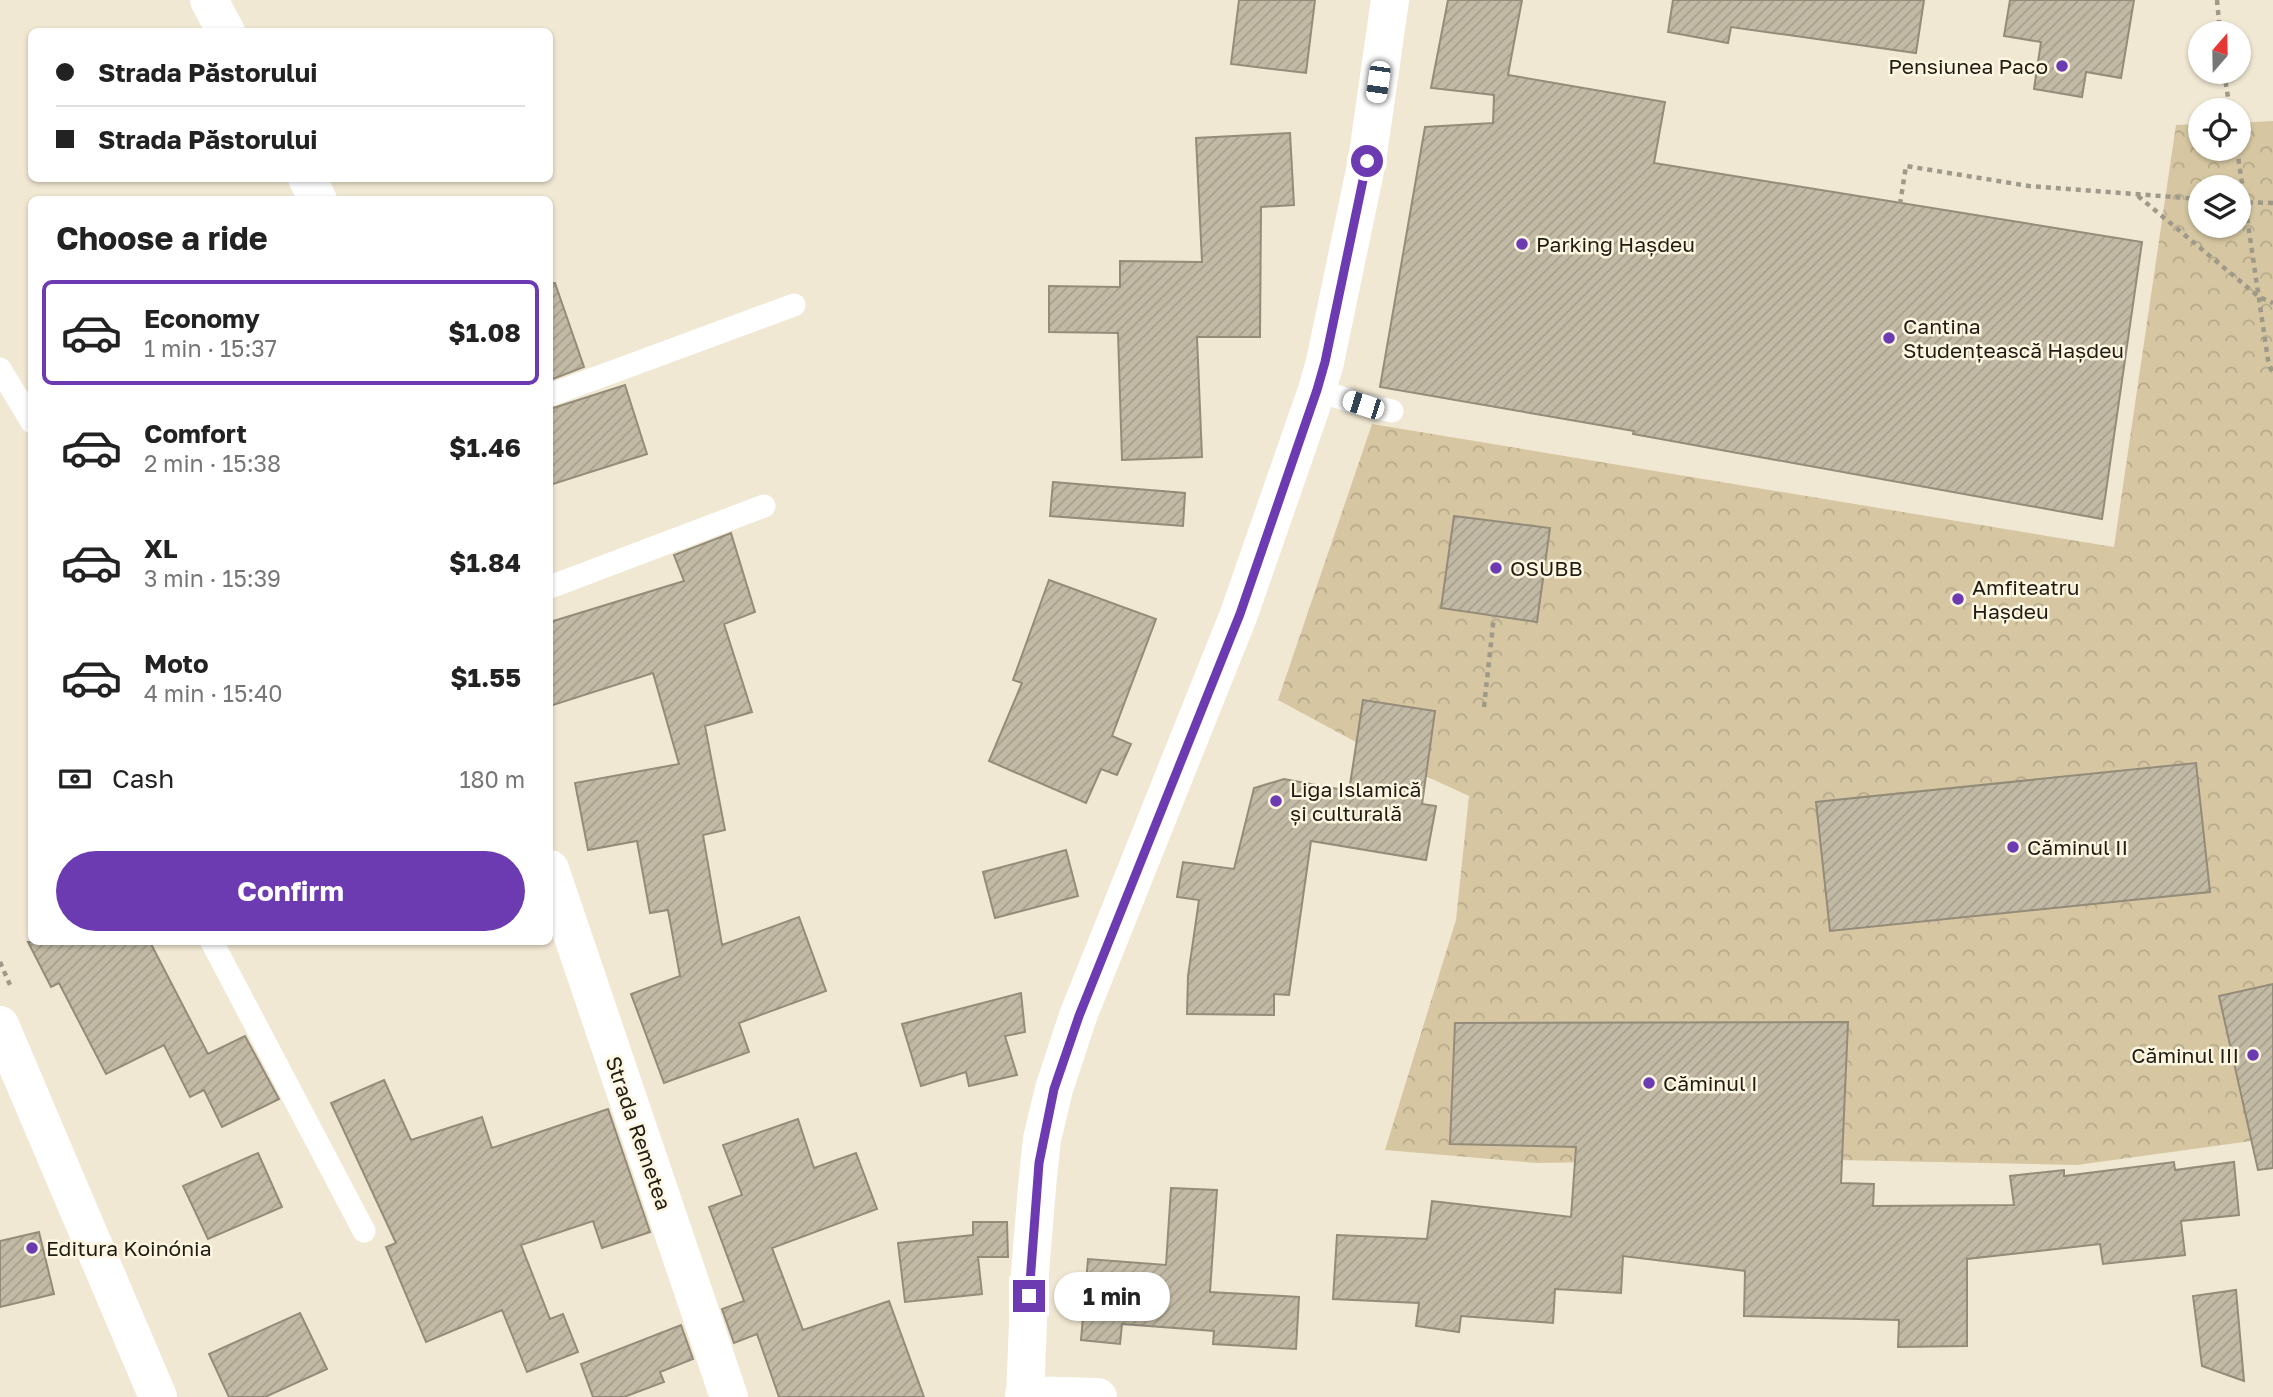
<!DOCTYPE html>
<meta charset="utf-8">
<style>
body{margin:0;font-family:"Golos Text",sans-serif;background:#f2f2f2;color:#222;height:100vh;display:flex;flex-direction:column;font-size:26px;white-space:nowrap}
*{box-sizing:border-box;margin:0}
p{font-size:23px;color:#767676}
.icon{flex:none;width:38px;height:38px;fill:none;stroke:currentColor;stroke-width:2;stroke-linecap:round;stroke-linejoin:round}
.map{position:relative;flex:1;overflow:hidden}
.details{position:absolute;left:28px;top:196px;width:525px;height:749px;display:flex;flex-direction:column;background:#fff;border-radius:10px;box-shadow:0 2px 5px #0004}
.details>*{flex:none}
.banner{position:absolute;left:28px;top:28px;width:525px;height:154px;border-radius:10px;box-shadow:0 2px 5px #0004;display:grid;align-content:center;height:154px;padding:0 28px;background:#fff}
.needle{width:46px;rotate:20deg}
.tools{position:absolute;left:2188px;top:21px;display:grid;gap:14px}
.tools a{display:grid;place-items:center;width:63px;height:63px;border-radius:50%;background:#fff;box-shadow:0 2px 5px #0004;font-size:35px}
.end{position:absolute;width:32px;height:32px;margin:-16px;border:9px solid #6c3ab1;background:#fff;box-shadow:0 0 0 4px #fff}
.from{border-radius:50%}
.bubble{position:absolute;height:49px;border-radius:24px;background:#fff;box-shadow:0 2px 5px #0004;font-size:23px;font-weight:700;line-height:49px;text-align:center}
.car{position:absolute;width:21px;height:42px;margin:-21px -10px;border-radius:9px;box-shadow:0 0 5px 2px #0007;background:linear-gradient(#fff 24%,#345 0 40%,#fff 0 76%,#345 0 86%,#fff 0)}
.banner b{display:flex;align-items:center;gap:24px;height:66px;font-size:26px}
.banner b+b{border-top:2px solid #e0e0e0}
.banner i{width:18px;height:18px;background:#222}
ul{padding:0;list-style:none}
li{display:flex;align-items:center;gap:21px;height:105px;margin:0 14px 10px;padding:0 14px;border:4px solid transparent;border-radius:10px}
li div{flex:1}
li b{display:block;font-size:26px}
li em{font-style:normal;font-weight:700}
li.selected{border-color:#6c3ab1}
li>.icon{width:63px;height:63px;stroke-width:1.5}
h2{padding:0 28px;font-size:32px;line-height:84px}
.pay{display:flex;align-items:center;gap:18px;height:77px;padding:0 28px;font-size:26px}
.pay p{margin-inline-start:auto}
.primary-button{display:flex;gap:14px;margin-top:auto;padding:14px 28px}
.primary-button a{flex:1;height:80px;border-radius:42px;background:#6c3ab1;color:#fff;font-size:28px;font-weight:700;line-height:80px;text-align:center}
.map>svg:first-child{display:block}
.forest{fill:url(#forest-crowns);fill-rule:evenodd}
.building{fill:url(#building-hatch);stroke:#948c79;stroke-width:2}
.lines{fill:none;stroke-linecap:round;stroke-linejoin:round}
.path{stroke:#9f9989;stroke-width:4.5;stroke-dasharray:5 5;stroke-linecap:butt}
.service{stroke:#fff;stroke-width:23}
.minor{stroke:#fff;stroke-width:38}
.route{stroke:#6c3ab1;stroke-width:9}
.poi-dot{fill:#6c3ab1;stroke:#fef6e0;stroke-width:2.5}
.labels{text-anchor:middle;dominant-baseline:central;stroke-width:5;stroke-linejoin:round;paint-order:stroke}
.poi-label{font-size:21px;fill:#1f1c14;stroke:#fef6e0;text-anchor:start}
.street-label{font-size:21px;fill:#1f1c14;stroke:#fef6e0}
</style>
<div class="map">
<svg width="2273" height="1397" viewBox="0 0 2273 1397">
<defs>
<pattern id="forest-crowns" width="20" height="18" patternUnits="userSpaceOnUse" patternTransform="scale(1.75)"><rect width="20" height="18" fill="#d6c7a2"/><path d="M2 6a3 3 0 1 1 6 0M12 15a3 3 0 1 1 6 0" fill="none" stroke="#b7aa8b"/></pattern>
<pattern id="building-hatch" width="6" height="6" patternUnits="userSpaceOnUse" patternTransform="scale(1.75)"><rect width="6" height="6" fill="#c2baa5"/><path d="M-1 1l2-2M0 6l6-6M5 7l2-2" fill="none" stroke="#a69f8d"/></pattern>
</defs>
<rect width="100%" height="100%" fill="#f1e8d3"/>
<!-- forest -->
<path class="forest" d="M2273 121V1138L2077 1165 1788 1159 1537 1163 1385 1150 1456 920 1469 796 1378 754 1278 700 1372 424 2114 547 2176 125 2200 124V149H2238V123ZM2200 187H2238V226H2200Z"/>
<!-- building -->
<path class="building" d="M1239 0H1315L1306 73 1231 64Z
M1448 0H1522L1508 75 1665 102 1654 163 2142 242 2102 519 1633 434 1634 431 1380 387 1425 127 1493 123 1494 95 1431 88Z
M1673 0H1924L1916 53 1731 27 1728 43 1668 32Z
M2010 0H2134L2121 78 2086 72 2082 97 2034 89 2041 42 2004 36Z
M1290 133 1294 205 1261 207 1260 337H1197L1202 457 1122 460 1118 333 1049 332V286L1120 287V261L1202 262 1196 138Z
M555 283 584 367 550 380V284Z
M625 385 647 454 550 485V409Z
M1053 482 1185 493 1183 526 1050 516Z
M1454 516 1550 528 1537 622 1441 608Z
M731 533 755 612 724 624 752 712 705 726 725 830 703 835 722 945 799 917 826 991 739 1023 749 1052 664 1083 631 994 680 976 668 910 650 913 637 841 588 850 575 783 679 764 653 673 550 706V622L684 581 674 555Z
M1049 580 1156 619 1112 736 1131 744 1117 775 1101 769 1086 803 989 761 1022 683 1013 680Z
M1363 700 1435 711 1422 804 1436 806 1426 860 1311 841 1289 995 1274 994V1015L1187 1014 1188 976 1199 900 1177 897 1183 862 1234 869 1254 788 1284 779 1349 791Z
M2196 763 2210 892 1830 931 1816 802Z
M1066 850 1078 896 995 918 983 872Z
M28 942H150L208 1054 245 1036 279 1099 222 1127 204 1090 190 1097 164 1045 106 1074 59 983 51 987Z
M2273 984V1168L2258 1170 2219 996Z
M1021 993 1025 1032 1005 1036 1017 1075 969 1086 966 1072 921 1086 902 1024Z
M1848 1022 1841 1183 1874 1184 1873 1206 2014 1205 2010 1176 2064 1170V1176L2174 1162 2175 1170 2234 1162 2239 1215 2181 1221 2185 1255 2103 1264 2100 1244 1967 1259V1346L1898 1347 1899 1320 1744 1316 1745 1271 1623 1256 1621 1293 1555 1289 1553 1323 1461 1316 1459 1332 1416 1326 1419 1303 1333 1299 1337 1235 1427 1239 1432 1201 1571 1217 1576 1147 1450 1144 1455 1023Z
M384 1080 411 1140 482 1117 492 1148 608 1109 650 1232 602 1248 593 1221 521 1245 550 1319 563 1314 578 1352 527 1372 502 1310 426 1342 386 1247 396 1243 331 1103Z
M798 1119 814 1168 856 1153 877 1209 772 1248 803 1330 889 1301 924 1397H779L757 1334 734 1343 722 1309 744 1301 709 1207 742 1195 723 1145Z
M258 1153 282 1207 208 1239 183 1186Z
M1171 1188 1217 1190 1210 1292 1299 1297 1296 1349 1213 1344 1214 1331 1122 1324 1120 1344 1081 1340 1088 1259 1166 1265Z
M973 1222H1007L1008 1257H978L982 1294 905 1302 898 1243 973 1235Z
M39 1232 54 1294 0 1307V1241Z
M2236 1290 2244 1381 2202 1366 2193 1296Z
M300 1313 327 1369 265 1397H229L209 1354Z
M681 1325 693 1359 660 1372 664 1382 624 1397H593L581 1364Z"/>
<g class="lines">
<!-- path -->
<path class="path" d="M2217 0 2220 33
M2224 72 2230 110
M2237 149 2268 360 2273 375
M2138 196 2259 297 2273 303
M2238 202 2273 203
M1900 204 1906 166 2029 186 2200 199
M1484 707 1494 616
M0 962 10 985"/>
<!-- service -->
<path class="service" d="M0 369 32 422
M1317 390 1363 405 1392 411
M550 395 794 305
M550 587 764 506
M212 942 364 1231"/>
<!-- minor -->
<path class="minor" d="M209 0 226 32
M307 178 318 200
M550 869 729 1397
M0 1025 158 1397
M1024 1395 1098 1397
M1025 1397 1030 1272 1037 1187 1042 1139 1054 1089 1078 1016 1239 614 1317 390 1325 362 1367 161 1390 0"/>
</g>
<g class="lines">
<!-- route -->
<path class="route" d="M1029 1296 1039 1163 1054 1089 1079 1016 1240 614 1317 390 1325 362 1367 161"/>
</g>
<!-- markers -->
<g class="poi-dot">
<circle cx="2062" cy="66" r="7"/>
<circle cx="1522" cy="244" r="7"/>
<circle cx="1889" cy="338" r="7"/>
<circle cx="1496" cy="568" r="7"/>
<circle cx="1958" cy="599" r="7"/>
<circle cx="1276" cy="801" r="7"/>
<circle cx="2013" cy="847" r="7"/>
<circle cx="2253" cy="1055" r="7"/>
<circle cx="1649" cy="1083" r="7"/>
<circle cx="32" cy="1248" r="7"/>
</g>
<g class="labels">
<!-- poi labels -->
<g class="poi-label">
<text x="2048" y="66" text-anchor="end">Pensiunea Paco</text>
<text x="1536" y="244">Parking Hașdeu</text>
<text x="1903" y="326">Cantina<tspan x="1903" dy="24">Studențească Hașdeu</tspan></text>
<text x="1510" y="568">OSUBB</text>
<text x="1972" y="587">Amfiteatru<tspan x="1972" dy="24">Hașdeu</tspan></text>
<text x="1290" y="789">Liga Islamică<tspan x="1290" dy="24">și culturală</tspan></text>
<text x="2027" y="847">Căminul II</text>
<text x="2239" y="1055" text-anchor="end">Căminul III</text>
<text x="1663" y="1083">Căminul I</text>
<text x="46" y="1248">Editura Koinónia</text>
</g>
<!-- street labels -->
<g class="street-label">
<text transform="translate(639 1133) rotate(71)">Strada Remetea</text>
</g>
</g>
</svg>
<div class="tools">
<a><svg class="needle" viewBox="-14 -14 28 28"><path d="M0-13l5 13h-10z" fill="#e53935"/><path d="M0 13l5-13h-10z" fill="#767676"/></svg></a>
<a><svg class="icon" aria-label="locate" viewBox="0 0 24 24"><circle cx="12" cy="12" r="6"/><path d="M12 2v4M12 18v4M2 12h4M18 12h4"/></svg></a>
<a><svg class="icon" aria-label="layers" viewBox="0 0 24 24"><path d="M12 4l9 5-9 5-9-5zM3 14l9 5 9-5"/></svg></a>
</div>
<i class="end from" style="left:1367px;top:161px"></i>
<i class="end" style="left:1029px;top:1296px"></i>
<div class="bubble" style="left:1054px;top:1272px;width:116px">1 min</div>
<i class="car" style="left:1378px;top:82px;rotate:188deg"></i>
<i class="car" style="left:1363px;top:405px;rotate:288deg"></i>
<div class="banner">
<b><i class="from"></i>Strada Păstorului</b>
<b><i></i>Strada Păstorului</b>
</div>
<section class="details">
<h2>Choose a ride</h2>
<ul>
<li class="selected"><svg class="icon" aria-label="car" viewBox="0 0 24 24"><path d="M5 17H2v-5l4-1 3-4h7l3 4 3 1v5h-3M9 17h6M6 11h13"/><circle cx="7" cy="17" r="2"/><circle cx="17" cy="17" r="2"/></svg><div><b>Economy</b><p>1 min · 15:37</p></div><em>$1.08</em></li>
<li><svg class="icon" aria-label="car" viewBox="0 0 24 24"><path d="M5 17H2v-5l4-1 3-4h7l3 4 3 1v5h-3M9 17h6M6 11h13"/><circle cx="7" cy="17" r="2"/><circle cx="17" cy="17" r="2"/></svg><div><b>Comfort</b><p>2 min · 15:38</p></div><em>$1.46</em></li>
<li><svg class="icon" aria-label="car" viewBox="0 0 24 24"><path d="M5 17H2v-5l4-1 3-4h7l3 4 3 1v5h-3M9 17h6M6 11h13"/><circle cx="7" cy="17" r="2"/><circle cx="17" cy="17" r="2"/></svg><div><b>XL</b><p>3 min · 15:39</p></div><em>$1.84</em></li>
<li><svg class="icon" aria-label="car" viewBox="0 0 24 24"><path d="M5 17H2v-5l4-1 3-4h7l3 4 3 1v5h-3M9 17h6M6 11h13"/><circle cx="7" cy="17" r="2"/><circle cx="17" cy="17" r="2"/></svg><div><b>Moto</b><p>4 min · 15:40</p></div><em>$1.55</em></li>
</ul>
<div class="pay"><svg class="icon" aria-label="cash" viewBox="0 0 24 24"><path d="M3 7h18v10H3z"/><circle cx="12" cy="12" r="2"/></svg>Cash<p>180 m</p></div>
<div class="primary-button"><a>Confirm</a></div>
</section>
</div>
